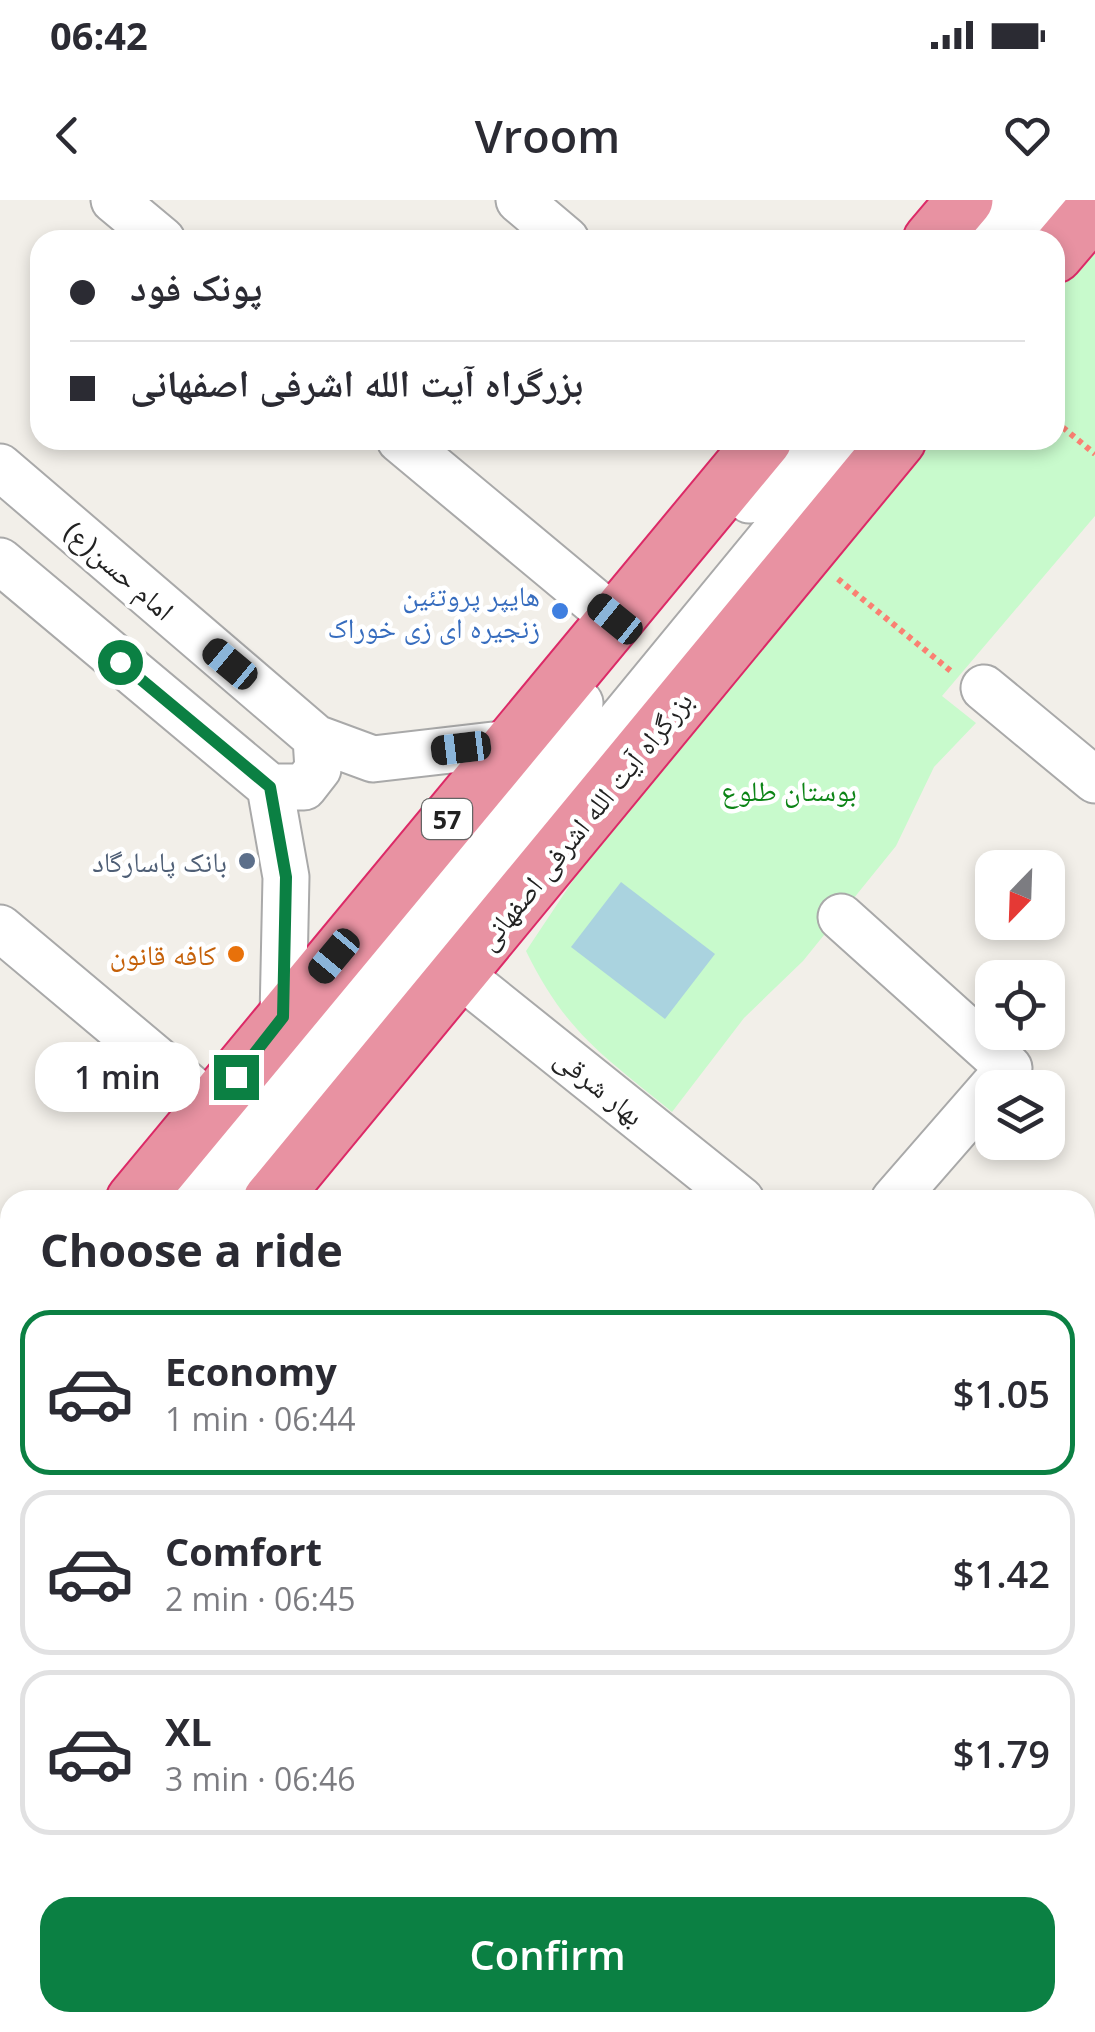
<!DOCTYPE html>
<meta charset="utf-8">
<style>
body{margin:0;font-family:"Open Sans","Noto Naskh Arabic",sans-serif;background:#f7f7f7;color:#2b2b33;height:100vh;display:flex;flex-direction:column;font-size:38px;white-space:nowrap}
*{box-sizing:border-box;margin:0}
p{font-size:32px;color:#7c7c81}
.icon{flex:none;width:55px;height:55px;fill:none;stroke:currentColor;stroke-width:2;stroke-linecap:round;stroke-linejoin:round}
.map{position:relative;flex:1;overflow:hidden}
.side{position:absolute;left:0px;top:990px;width:1095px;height:842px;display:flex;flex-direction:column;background:#fff;border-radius:30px 30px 0 0;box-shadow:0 5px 15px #0003}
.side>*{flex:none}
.hud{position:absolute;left:30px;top:30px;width:1035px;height:220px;border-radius:30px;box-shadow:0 5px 15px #0003;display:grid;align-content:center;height:220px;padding:0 40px;background:#fff}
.needle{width:65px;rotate:203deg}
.controls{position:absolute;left:975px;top:650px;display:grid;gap:20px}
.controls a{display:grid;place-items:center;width:90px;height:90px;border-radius:20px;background:#fff;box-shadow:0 5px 15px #0003;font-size:50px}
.end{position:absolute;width:45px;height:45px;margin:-22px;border:12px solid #0b8043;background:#fff;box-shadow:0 0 0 5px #fff}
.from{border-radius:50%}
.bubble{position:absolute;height:70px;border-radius:30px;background:#fff;box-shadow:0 5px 15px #0003;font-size:32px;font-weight:600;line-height:70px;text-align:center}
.car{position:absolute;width:30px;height:60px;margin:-30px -15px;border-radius:12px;box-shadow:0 0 8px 2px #0007;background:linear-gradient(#222 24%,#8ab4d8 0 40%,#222 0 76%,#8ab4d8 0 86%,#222 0)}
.hud b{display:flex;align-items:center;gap:35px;height:95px;font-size:38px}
.hud b+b{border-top:2px solid #e1e1e2}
.hud i{width:25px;height:25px;background:#2b2b33}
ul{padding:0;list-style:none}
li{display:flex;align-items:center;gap:30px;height:165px;margin:0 20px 15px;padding:0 20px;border:5px solid #e1e1e2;border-radius:30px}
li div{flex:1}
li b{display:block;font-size:38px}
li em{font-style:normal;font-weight:600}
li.active{border-color:#0b8043}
li>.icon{width:90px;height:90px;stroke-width:1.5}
h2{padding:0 40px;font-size:45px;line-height:120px}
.cta{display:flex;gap:20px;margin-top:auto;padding:20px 40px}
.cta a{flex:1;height:115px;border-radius:30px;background:#0b8043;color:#fff;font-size:40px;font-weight:600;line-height:115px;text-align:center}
.status{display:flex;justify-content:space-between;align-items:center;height:70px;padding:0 50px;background:#fff;direction:ltr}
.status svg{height:28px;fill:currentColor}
header{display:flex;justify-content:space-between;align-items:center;height:130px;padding:0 40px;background:#fff;font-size:45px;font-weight:600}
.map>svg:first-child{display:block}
.park{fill:#c8facc}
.water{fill:#aad3df}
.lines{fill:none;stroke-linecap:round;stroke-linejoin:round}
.minor-casing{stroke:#a9a9a9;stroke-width:49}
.highway-casing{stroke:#dc2a67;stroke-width:59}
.path{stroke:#fa8072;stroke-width:6;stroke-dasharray:5 5;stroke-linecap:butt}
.minor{stroke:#fff;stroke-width:45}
.highway{stroke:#e892a2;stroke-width:55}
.route{stroke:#0b8043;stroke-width:12}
.shop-dot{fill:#3f7fe0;stroke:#fff;stroke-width:4}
.service-dot{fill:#5c6f8a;stroke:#fff;stroke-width:4}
.food-dot{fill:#e8710a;stroke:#fff;stroke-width:4}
.labels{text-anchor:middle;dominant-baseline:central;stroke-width:9;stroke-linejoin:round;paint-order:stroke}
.shield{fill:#fff;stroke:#646464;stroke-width:2.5}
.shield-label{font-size:25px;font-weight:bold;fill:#222}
.street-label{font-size:28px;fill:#222;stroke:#fff}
.shop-label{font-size:28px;fill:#366cbe;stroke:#fff;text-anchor:end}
.park-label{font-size:28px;fill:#0c8416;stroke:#fff}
.service-label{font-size:28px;fill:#4e5e75;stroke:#fff;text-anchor:end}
.food-label{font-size:28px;fill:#c56008;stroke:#fff;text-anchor:end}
</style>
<div class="status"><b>06:42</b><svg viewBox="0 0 49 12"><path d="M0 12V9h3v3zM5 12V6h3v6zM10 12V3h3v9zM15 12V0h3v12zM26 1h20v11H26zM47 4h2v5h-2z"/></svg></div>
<header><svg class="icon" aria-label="back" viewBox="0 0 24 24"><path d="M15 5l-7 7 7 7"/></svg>Vroom<svg class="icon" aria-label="heart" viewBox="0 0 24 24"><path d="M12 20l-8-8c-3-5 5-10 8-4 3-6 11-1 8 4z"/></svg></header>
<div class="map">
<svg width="1095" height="1832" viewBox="0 0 1095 1832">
<rect width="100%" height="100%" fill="#f2efe9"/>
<!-- park -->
<path class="park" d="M1095 40V316L942 496 976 523 934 567 896 646 803 761 744 818 672 912C604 856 566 833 526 751L612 622 726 476 926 240H1055V87Z"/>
<!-- water -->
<path class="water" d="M621 682 715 754 665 819 571 747Z"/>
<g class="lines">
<!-- minor casing -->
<g class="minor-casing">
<path id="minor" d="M114 0 162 40
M519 0 566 40
M968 40 1003 0
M1021 40 1055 0
M400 240 615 419
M0 267 316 538 373 559 510 543
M749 300 799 240
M0 361 270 587 286 677 283 817
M984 488 1095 580
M270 587H304L318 569 316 538
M841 717 1009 868 894 1000
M0 728 212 906
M458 773 741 1000
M172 1000 580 503
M226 1000 851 240
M0 1081 10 1090
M0 1201 10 1189
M0 1266 10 1254
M1085 1284 1095 1292
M0 1548 10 1553
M1085 1749 1095 1754
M554 1822 573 1832"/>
</g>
<!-- highway casing -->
<g class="highway-casing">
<path id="highway" d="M931 40 965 0
M1055 55 1095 8
M134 1000 764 240
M271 1000 898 240
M0 1161 10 1149
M0 1318 10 1306"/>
</g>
<!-- path -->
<path class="path" d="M1055 221 1095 254
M838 379 952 472"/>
<!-- minor -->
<use href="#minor" class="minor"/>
<!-- highway -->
<use href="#highway" class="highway"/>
</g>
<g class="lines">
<!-- route -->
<path class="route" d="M120 462 270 587 286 677 283 817 236 877"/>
</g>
<!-- markers -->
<circle class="shop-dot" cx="560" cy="411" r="10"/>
<circle class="service-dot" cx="247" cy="661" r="10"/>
<circle class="food-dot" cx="236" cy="754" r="10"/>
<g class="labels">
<!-- shield labels -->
<rect class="shield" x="422" y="599" width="50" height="40" rx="8"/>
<g class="shield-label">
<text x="447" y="619">57</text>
</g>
<!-- street labels -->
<g class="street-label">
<text transform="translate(120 370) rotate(41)">امام حسن(ع)</text>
<text transform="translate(584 620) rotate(-51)">بزرگراه آیت الله اشرفی اصفهانی</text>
<text transform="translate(600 886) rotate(39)">بهار شرقی</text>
</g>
<!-- shop labels -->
<g class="shop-label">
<text x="540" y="395">هایپر پروتئین<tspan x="540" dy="32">زنجیره ای زی خوراک</tspan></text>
</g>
<!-- park labels -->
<g class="park-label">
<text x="789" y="590">بوستان طلوع</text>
</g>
<!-- service labels -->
<g class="service-label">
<text x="227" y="661">بانک پاسارگاد</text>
</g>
<!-- food labels -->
<g class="food-label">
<text x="216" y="754">کافه قانون</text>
</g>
</g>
</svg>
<div class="controls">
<a><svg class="needle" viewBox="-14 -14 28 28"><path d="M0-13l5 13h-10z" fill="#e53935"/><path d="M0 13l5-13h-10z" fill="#7c7c81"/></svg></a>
<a><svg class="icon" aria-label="locate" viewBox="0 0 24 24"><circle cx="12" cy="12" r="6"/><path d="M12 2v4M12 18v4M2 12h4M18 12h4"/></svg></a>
<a><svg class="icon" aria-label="layers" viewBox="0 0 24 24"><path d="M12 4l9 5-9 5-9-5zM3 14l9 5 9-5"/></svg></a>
</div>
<i class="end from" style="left:120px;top:462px"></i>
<i class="end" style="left:236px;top:877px"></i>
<div class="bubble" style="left:35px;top:842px;width:165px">1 min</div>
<i class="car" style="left:615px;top:419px;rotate:309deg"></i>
<i class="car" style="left:230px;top:464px;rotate:310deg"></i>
<i class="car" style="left:461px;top:548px;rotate:263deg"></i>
<i class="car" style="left:334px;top:756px;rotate:220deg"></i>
<div class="hud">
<b><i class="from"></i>پونک فود</b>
<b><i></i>بزرگراه آیت الله اشرفی اصفهانی</b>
</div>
<section class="side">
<h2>Choose a ride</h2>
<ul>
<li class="active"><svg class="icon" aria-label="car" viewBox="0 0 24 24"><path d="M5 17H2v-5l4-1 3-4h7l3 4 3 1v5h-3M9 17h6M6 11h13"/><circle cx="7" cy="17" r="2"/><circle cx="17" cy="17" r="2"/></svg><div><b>Economy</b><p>1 min · 06:44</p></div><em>$1.05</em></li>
<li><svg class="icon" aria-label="car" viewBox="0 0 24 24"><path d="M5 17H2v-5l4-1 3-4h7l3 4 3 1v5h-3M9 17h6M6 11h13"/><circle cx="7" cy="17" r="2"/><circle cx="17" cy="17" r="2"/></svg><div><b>Comfort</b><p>2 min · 06:45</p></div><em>$1.42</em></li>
<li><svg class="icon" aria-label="car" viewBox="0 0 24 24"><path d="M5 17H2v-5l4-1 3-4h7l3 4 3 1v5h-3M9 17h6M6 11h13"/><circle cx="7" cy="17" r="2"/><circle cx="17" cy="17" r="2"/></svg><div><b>XL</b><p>3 min · 06:46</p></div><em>$1.79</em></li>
</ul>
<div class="cta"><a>Confirm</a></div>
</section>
</div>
